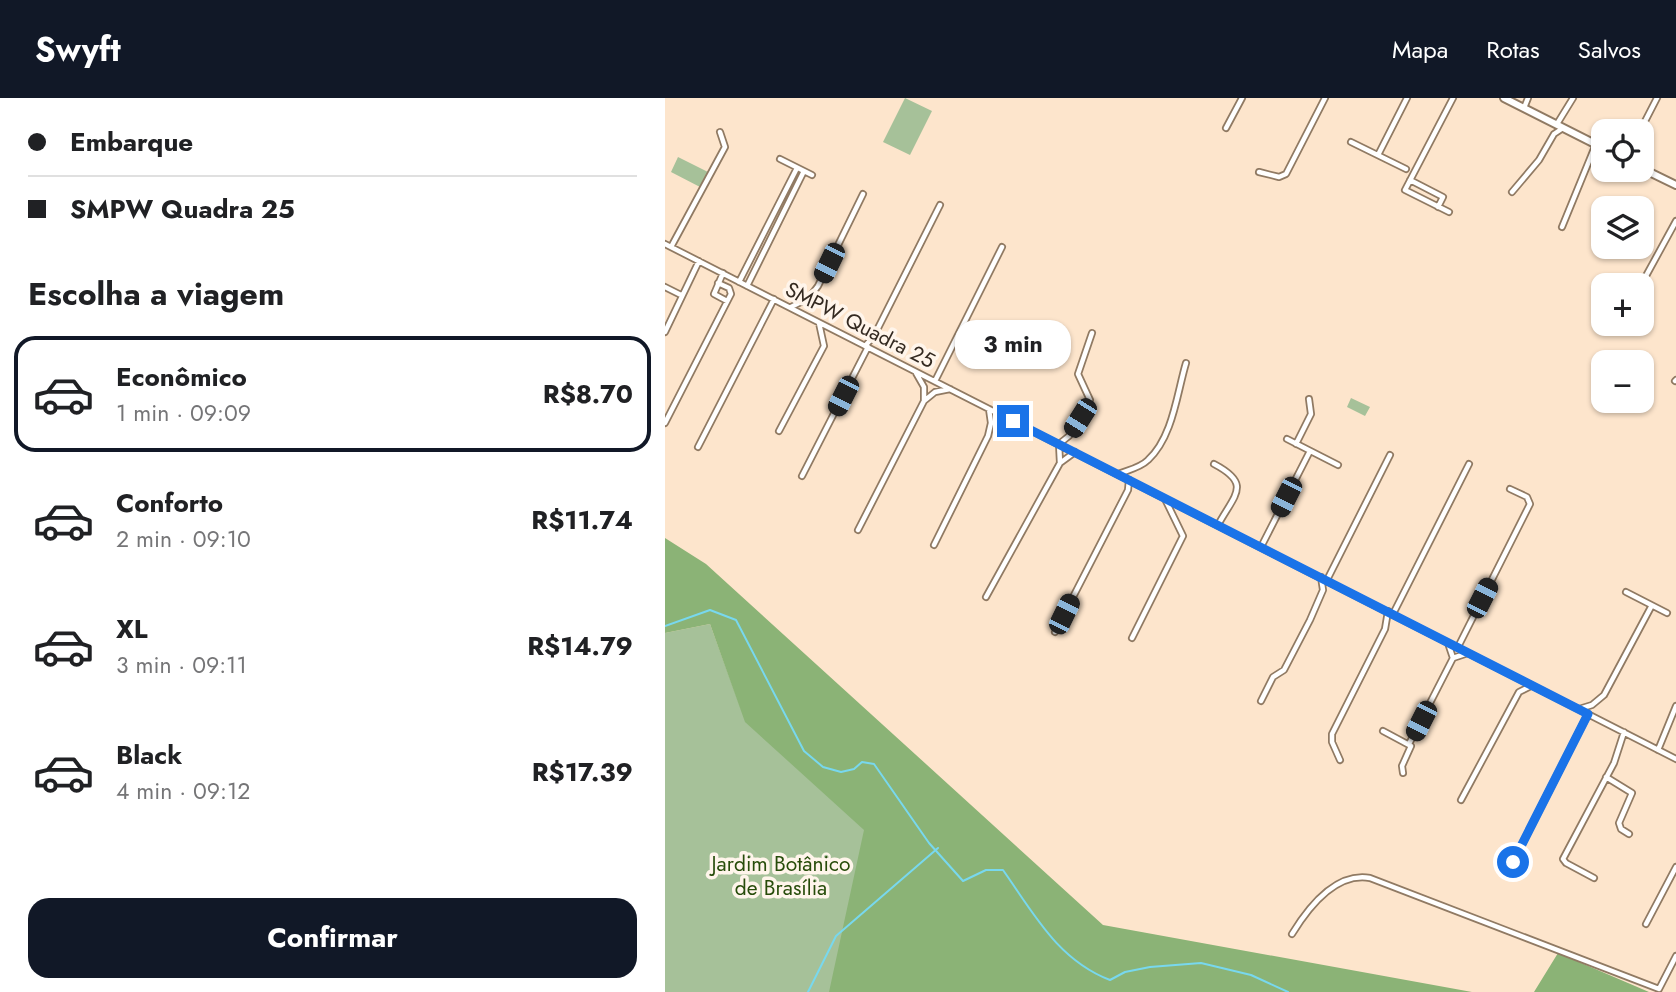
<!DOCTYPE html>
<html lang="pt">
<meta charset="utf-8">
<style>
body{margin:0;font-family:Jost,sans-serif;background:#f6f6f6;color:#202124;height:100vh;display:flex;flex-direction:column;font-size:26px;white-space:nowrap}
*{box-sizing:border-box;margin:0}
p{font-size:23px;color:#757577}
.icon{flex:none;width:38px;height:38px;fill:none;stroke:currentColor;stroke-width:2;stroke-linecap:round;stroke-linejoin:round}
.map{position:relative;flex:1;overflow:hidden}
.panel{display:flex;flex-direction:column;background:#fff;width:665px}
.panel>*{flex:none}
.guide{display:grid;align-content:center;height:154px;padding:0 28px;background:#fff}
.fabs{position:absolute;left:926px;top:21px;display:grid;gap:14px}
.fabs a{display:grid;place-items:center;width:63px;height:63px;border-radius:14px;background:#fff;box-shadow:0 2px 5px #0004;font-size:35px}
.end{position:absolute;width:32px;height:32px;margin:-16px;border:9px solid #1a73e8;background:#fff;box-shadow:0 0 0 4px #fff}
.from{border-radius:50%}
.bubble{position:absolute;height:49px;border-radius:21px;background:#fff;box-shadow:0 2px 5px #0004;font-size:23px;font-weight:700;line-height:49px;text-align:center}
.car{position:absolute;width:21px;height:42px;margin:-21px -10px;border-radius:9px;box-shadow:0 0 5px 2px #0007;background:linear-gradient(#222 24%,#8ab4d8 0 40%,#222 0 76%,#8ab4d8 0 86%,#222 0)}
.guide b{display:flex;align-items:center;gap:24px;height:66px;font-size:26px}
.guide b+b{border-top:2px solid #e0e0e0}
.guide i{width:18px;height:18px;background:#202124}
ul{padding:0;list-style:none}
li{display:flex;align-items:center;gap:21px;height:116px;margin:0 14px 10px;padding:0 14px;border:4px solid transparent;border-radius:21px}
li div{flex:1}
li b{display:block;font-size:26px}
li em{font-style:normal;font-weight:700}
li.active{border-color:#111827}
li>.icon{width:63px;height:63px;stroke-width:1.5}
h2{padding:0 28px;font-size:32px;line-height:84px}
.primary-button{display:flex;gap:14px;margin-top:auto;padding:14px 28px}
.primary-button a{flex:1;height:80px;border-radius:21px;background:#111827;color:#fff;font-size:28px;font-weight:700;line-height:80px;text-align:center}
header{display:flex;align-items:center;gap:42px;box-sizing:border-box;height:98px;padding:0 35px;background:#111827;color:#fff}
header strong{font-size:33px}
nav{display:flex;gap:38px;margin-inline-start:auto;font-size:24px}
main{display:flex;flex:1;min-height:0}
.map>svg:first-child{display:block}
.green{fill:#a6c199}
.forest{fill:#8bb376}
.lines{fill:none;stroke-linecap:round;stroke-linejoin:round}
.stream{stroke:#78d8ee;stroke-width:2}
.street-casing{stroke:#907a63;stroke-width:8}
.secondary-casing{stroke:#907a63;stroke-width:10}
.street{stroke:#fff;stroke-width:4.5}
.secondary{stroke:#fff;stroke-width:6}
.route{stroke:#1a73e8;stroke-width:9}
.labels{text-anchor:middle;dominant-baseline:central;stroke-width:7;stroke-linejoin:round;paint-order:stroke}
.street-label{font-size:21px;fill:#332920;stroke:#fff5eb}
.park-label{font-size:21px;fill:#274c0a;stroke:#fff5eb}
</style>
<header>
<strong>Swyft</strong>
<nav><a>Mapa</a><a>Rotas</a><a>Salvos</a></nav>
</header>
<main>
<section class="panel">
<div class="guide">
<b><i class="from"></i>Embarque</b>
<b><i></i>SMPW Quadra 25</b>
</div>
<h2>Escolha a viagem</h2>
<ul>
<li class="active"><svg class="icon" aria-label="car" viewBox="0 0 24 24"><path d="M5 17H2v-5l4-1 3-4h7l3 4 3 1v5h-3M9 17h6M6 11h13"/><circle cx="7" cy="17" r="2"/><circle cx="17" cy="17" r="2"/></svg><div><b>Econômico</b><p>1 min · 09:09</p></div><em>R$8.70</em></li>
<li><svg class="icon" aria-label="car" viewBox="0 0 24 24"><path d="M5 17H2v-5l4-1 3-4h7l3 4 3 1v5h-3M9 17h6M6 11h13"/><circle cx="7" cy="17" r="2"/><circle cx="17" cy="17" r="2"/></svg><div><b>Conforto</b><p>2 min · 09:10</p></div><em>R$11.74</em></li>
<li><svg class="icon" aria-label="car" viewBox="0 0 24 24"><path d="M5 17H2v-5l4-1 3-4h7l3 4 3 1v5h-3M9 17h6M6 11h13"/><circle cx="7" cy="17" r="2"/><circle cx="17" cy="17" r="2"/></svg><div><b>XL</b><p>3 min · 09:11</p></div><em>R$14.79</em></li>
<li><svg class="icon" aria-label="car" viewBox="0 0 24 24"><path d="M5 17H2v-5l4-1 3-4h7l3 4 3 1v5h-3M9 17h6M6 11h13"/><circle cx="7" cy="17" r="2"/><circle cx="17" cy="17" r="2"/></svg><div><b>Black</b><p>4 min · 09:12</p></div><em>R$17.39</em></li>
</ul>
<div class="primary-button"><a>Confirmar</a></div>
</section>
<div class="map">
<svg width="1011" height="894" viewBox="0 0 1011 894">
<rect width="100%" height="100%" fill="#fde5cc"/>
<!-- green -->
<path class="green" d="M240 0 267 13 245 57 218 44Z
M13 59 43 74 35 89 6 74Z
M686 300 705 309 700 318 682 309Z
M45 526 76 611 498 894H0V535Z"/>
<!-- forest -->
<path class="forest" d="M0 440 41 466 438 827 807 894H164L199 732 80 624 45 526 0 535Z
M893 855 984 894H869Z"/>
<g class="lines">
<!-- stream -->
<path class="stream" d="M0 528 45 512 71 522 139 653 158 669 176 674 189 671 197 664 209 666 264 745 298 783 321 772H338C369 816 393 862 445 882L460 874 485 869 536 865 586 877 623 894
M143 894 171 838 273 750"/>
<!-- street casing -->
<g class="street-casing">
<path id="street" d="M859 10 863 0
M892 26 908 0
M561 30 577 0
M975 33 992 0
M686 44 741 71
M713 57 742 0
M115 61 147 77
M594 74 614 79 621 76 660 0
M745 82 778 99 773 109
M847 94 874 62 889 36 898 30
M784 114 740 92 788 0
M897 129 931 46
M0 146 1011 661
M6 149 60 49 55 34
M58 175 49 196 62 203
M74 184 132 70
M976 187 1011 123
M82 188 139 73
M0 189 16 197
M126 209 144 200 153 188 198 96
M0 234 34 163
M200 248 209 238 275 107
M251 275 259 289V302
M270 283 337 149
M1010 283 1011 282
M0 325 66 196 64 190 53 185
M114 333 159 248 154 225
M622 341 673 367
M631 346 646 316 644 301
M33 349 109 201
M395 365 394 346 404 338 425 302 413 276 427 235
M549 366C587 386 570 396 553 427
M453 376C463 372 475 370 483 362 508 339 512 295 521 265
M137 378 203 249
M193 432 259 303 270 294 285 291
M269 447 323 338 326 325 324 311
M596 449 645 353
M662 482 725 357
M961 494 1002 515
M321 499 395 365 410 354
M728 516 804 366
M390 534 463 392 464 382
M467 540 518 438 500 401
M793 549 865 406 862 399 845 391
M788 560 803 555
M596 603 608 579 619 572 645 522 658 492 656 479
M914 611 927 607 939 597 986 509
M718 633 746 648 737 668 738 675
M744 646 788 560 783 545
M993 652 1011 608
M675 662 667 644V636L720 531 723 513
M941 679 967 695 954 725 956 731 964 736
M796 702 854 594 866 588
M848 764 923 616
M929 780 901 765 898 761 949 665 959 634
M981 826 1011 769
M627 836C643 810 671 774 705 780L994 891 1011 858"/>
</g>
<!-- secondary casing -->
<g class="secondary-casing">
<path id="secondary" d="M839 0 938 50
M976 70 1011 87"/>
</g>
<!-- street -->
<use href="#street" class="street"/>
<!-- secondary -->
<use href="#secondary" class="secondary"/>
</g>
<g class="lines">
<!-- route -->
<path class="route" d="M348 323 923 616 848 764"/>
</g>
<g class="labels">
<!-- street labels -->
<g class="street-label">
<text transform="translate(195 227) rotate(27)">SMPW Quadra 25</text>
</g>
<!-- park labels -->
<g class="park-label">
<text x="116" y="766">Jardim Botânico<tspan x="116" dy="24">de Brasília</tspan></text>
</g>
</g>
</svg>
<div class="fabs">
<a><svg class="icon" aria-label="locate" viewBox="0 0 24 24"><circle cx="12" cy="12" r="6"/><path d="M12 2v4M12 18v4M2 12h4M18 12h4"/></svg></a>
<a><svg class="icon" aria-label="layers" viewBox="0 0 24 24"><path d="M12 4l9 5-9 5-9-5zM3 14l9 5 9-5"/></svg></a>
<a>+</a>
<a>−</a>
</div>
<i class="end from" style="left:848px;top:764px"></i>
<i class="end" style="left:348px;top:323px"></i>
<div class="bubble" style="left:290px;top:222px;width:116px">3 min</div>
<i class="car" style="left:164px;top:165px;rotate:206deg"></i>
<i class="car" style="left:178px;top:298px;rotate:207deg"></i>
<i class="car" style="left:415px;top:320px;rotate:212deg"></i>
<i class="car" style="left:621px;top:399px;rotate:207deg"></i>
<i class="car" style="left:817px;top:500px;rotate:27deg"></i>
<i class="car" style="left:399px;top:516px;rotate:26deg"></i>
<i class="car" style="left:756px;top:623px;rotate:207deg"></i>
</div>
</main>
